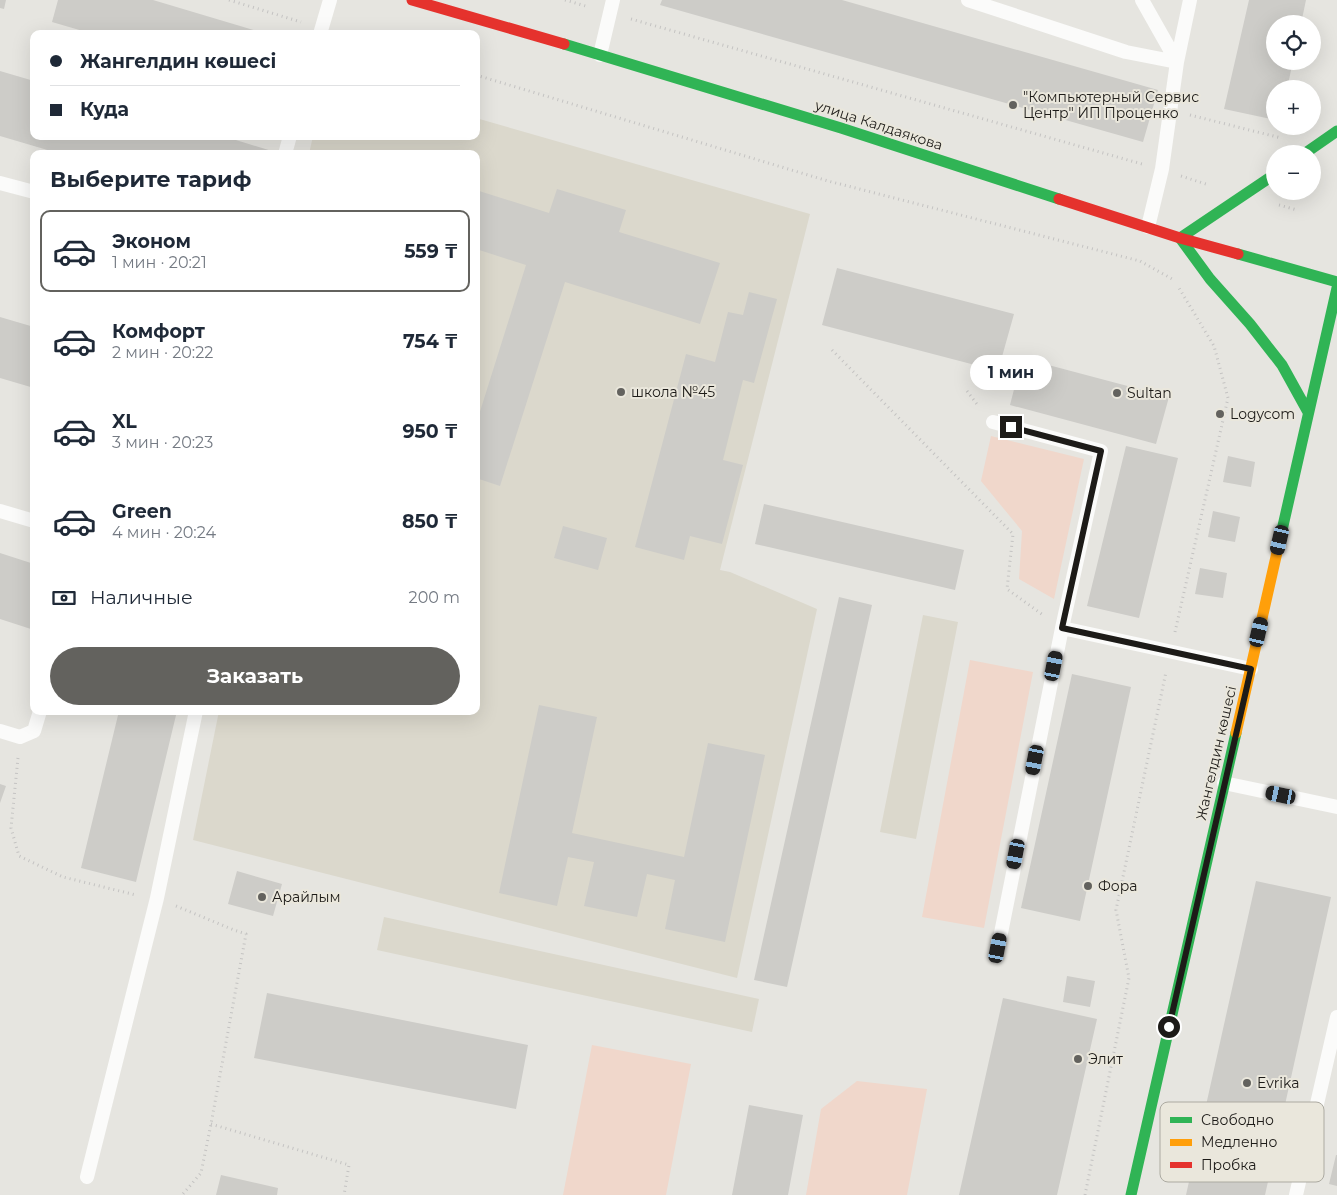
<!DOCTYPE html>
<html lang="ru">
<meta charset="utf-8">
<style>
body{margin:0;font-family:Montserrat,sans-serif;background:#f2f2f3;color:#1f2937;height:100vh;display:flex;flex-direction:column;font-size:19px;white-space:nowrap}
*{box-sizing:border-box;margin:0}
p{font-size:16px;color:#747a83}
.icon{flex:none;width:28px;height:28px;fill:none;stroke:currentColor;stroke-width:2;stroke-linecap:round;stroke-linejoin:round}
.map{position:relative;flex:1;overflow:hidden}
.details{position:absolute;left:30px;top:150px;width:450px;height:565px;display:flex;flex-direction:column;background:#fff;border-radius:10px;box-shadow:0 5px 20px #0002}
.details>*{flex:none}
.guide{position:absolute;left:30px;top:30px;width:450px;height:110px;border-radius:10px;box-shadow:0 5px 20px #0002;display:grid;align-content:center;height:110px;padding:0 20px;background:#fff}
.fabs{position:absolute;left:1266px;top:15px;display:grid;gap:10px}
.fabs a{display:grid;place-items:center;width:55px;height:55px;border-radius:50%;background:#fff;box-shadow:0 5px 20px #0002;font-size:25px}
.end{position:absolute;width:22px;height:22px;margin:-11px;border:6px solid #1d1b18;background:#fff;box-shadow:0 0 0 2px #fff}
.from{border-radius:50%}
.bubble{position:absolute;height:35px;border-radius:18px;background:#fff;box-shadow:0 5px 20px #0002;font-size:16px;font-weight:700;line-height:35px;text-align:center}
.car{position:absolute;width:15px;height:30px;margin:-15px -8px;border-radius:6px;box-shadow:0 0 4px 1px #0007;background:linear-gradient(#222 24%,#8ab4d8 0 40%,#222 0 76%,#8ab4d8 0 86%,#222 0)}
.guide b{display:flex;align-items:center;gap:18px;height:48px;font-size:19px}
.guide b+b{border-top:1px solid #e0e1e3}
.guide i{width:12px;height:12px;background:#1f2937}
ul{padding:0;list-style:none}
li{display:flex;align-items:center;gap:15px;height:82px;margin:0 10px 8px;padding:0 10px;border:2px solid transparent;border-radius:10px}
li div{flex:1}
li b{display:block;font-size:19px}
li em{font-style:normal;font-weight:700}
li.selected{border-color:#63625e}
li>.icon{width:45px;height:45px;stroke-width:1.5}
h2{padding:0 20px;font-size:22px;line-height:60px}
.pay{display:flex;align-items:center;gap:12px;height:55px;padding:0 20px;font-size:19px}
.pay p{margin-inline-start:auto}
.button{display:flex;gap:10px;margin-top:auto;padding:10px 20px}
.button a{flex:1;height:58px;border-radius:30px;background:#63625e;color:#fff;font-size:20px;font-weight:700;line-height:58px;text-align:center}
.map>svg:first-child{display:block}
.built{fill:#dbd8cc}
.green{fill:#f0d7cb}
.building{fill:#cdccc8}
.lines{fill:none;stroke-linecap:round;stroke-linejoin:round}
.path{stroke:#c4c3c2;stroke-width:3;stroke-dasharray:1 4;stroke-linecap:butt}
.lane{stroke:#fbfbfa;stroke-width:14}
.fast{stroke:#30b455;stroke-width:11}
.slow{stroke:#ff9f0a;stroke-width:11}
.jam{stroke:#e5322d;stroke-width:11}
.route{stroke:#1d1b18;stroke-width:6}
.poi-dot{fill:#63625e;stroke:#eae7dc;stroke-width:2}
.labels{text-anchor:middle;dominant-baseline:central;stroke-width:4;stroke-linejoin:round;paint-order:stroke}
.poi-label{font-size:14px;fill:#1d1b18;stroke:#eae7dc;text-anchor:start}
.street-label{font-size:14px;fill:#1d1b18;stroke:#eae7dc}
.key{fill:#eae7dc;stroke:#acaaa1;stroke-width:1}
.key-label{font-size:14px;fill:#1d1b18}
</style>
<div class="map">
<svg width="1337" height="1195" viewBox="0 0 1337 1195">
<rect width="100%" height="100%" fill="#e6e5e0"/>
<!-- built -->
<path class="built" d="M476 118 810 214 720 570 730 572 817 609 737 978 193 840 219 711H476V154H309L313 136H476Z
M923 615 958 622 916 839 880 832Z
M384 917 759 999 752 1032 377 950Z"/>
<!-- green -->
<path class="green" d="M991 436 1084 459 1054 599 1019 579 1022 531 981 481Z
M970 660 1033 672 984 928 922 917Z
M592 1045 691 1064 666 1195H563Z
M857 1081 927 1089 907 1195H806L821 1109Z"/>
<!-- building -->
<path class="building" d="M0 0H6L4 9 0 8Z
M58 0H153L267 34H93L52 22Z
M662 0H842L1158 90 1143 142 660 5Z
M1249 0H1306L1301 24H1275V61H1293L1287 89H1275V120L1224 109Z
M0 71 34 81V136H223L275 152 274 154H61L0 136Z
M557 189 626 210 619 232 720 263 700 324 565 282 500 486 476 478V418H478L526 265 476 249V190L549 213Z
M837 268 1014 314 998 371 822 325Z
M749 292 777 299 754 383 743 380 723 460 743 465 722 544 690 536 684 560 635 547 686 354 715 362 728 312 743 315Z
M0 317 34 327V388L0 378Z
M1022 358 1169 397 1156 444 1010 405Z
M1126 446 1178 458 1139 618 1087 606Z
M1228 456 1255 462 1251 487 1223 482Z
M764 504 964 550 955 590 755 544Z
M1213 511 1240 517 1235 542 1208 537Z
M563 526 607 538 598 570 554 558Z
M0 553 34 564V630L0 619Z
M1200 568 1227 573 1223 598 1195 594Z
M839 597 872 605 787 987 754 980Z
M1072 674 1131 687 1080 921 1021 908Z
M539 705 597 717 572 833 684 857 708 743 765 755 725 942 665 929 675 880 647 874 637 917 584 906 594 862 568 857 557 906 499 893Z
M119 711H177L136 882 81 868Z
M0 784 6 786 0 803Z
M237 871 282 884 273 916 228 904Z
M1256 881 1331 897 1265 1195H1186Z
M1067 976 1095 981 1090 1007 1063 1002Z
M267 993 528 1045 516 1109 254 1058Z
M1003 998 1097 1019 1057 1195H959Z
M749 1105 803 1115 788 1195H732Z
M1336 1155H1337V1186L1329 1184Z
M221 1175 278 1188 277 1195H216Z"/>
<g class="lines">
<!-- path -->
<path class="path" d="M229 0 301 22
M565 0 589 7
M631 19 1142 164
M476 75 828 181 1140 261 1174 280
M1190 115 1281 138
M1181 176 1209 185
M1279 205 1297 210
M832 350 1013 534 1007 589 1043 615
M967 391 979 407
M1175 632 1228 398 1214 346 1179 288
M18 758 11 828 19 856 63 877 136 895
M176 906 234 930 246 934 211 1124 201 1173 182 1195
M211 1124 349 1165 344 1195
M1085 1195 1129 978 1116 910 1166 672"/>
<!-- lane -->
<path class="lane" d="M968 0 1126 52 1177 62
M1142 0 1177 62
M320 34 330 0
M600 55 613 0
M285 154 290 136
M0 183 34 192
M1148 227 1162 169 1177 62 1190 0
M993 422 1101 451 1062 628 1251 669
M0 511 34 521
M0 731 20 737 34 731 40 711
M1224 783 1337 807
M998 948 1062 628
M87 1177 157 898 196 711
M1296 1195 1337 1017"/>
<!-- fast -->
<path class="fast" d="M564 44 841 128 1059 199
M1304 154 1337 131
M1275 174 1180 238 1210 279 1250 324 1282 365 1308 412
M1238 254 1337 282
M1280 539 1337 288
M1131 1195 1236 733"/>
<!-- slow -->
<path class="slow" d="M1236 733 1280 539"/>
<!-- jam -->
<path class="jam" d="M412 0 564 44
M1059 199 1180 238 1238 254"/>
</g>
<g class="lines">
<!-- route -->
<path class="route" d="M1011 427 1101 451 1062 628 1251 669 1169 1027"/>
</g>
<!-- markers -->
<g class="poi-dot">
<circle cx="1013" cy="105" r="5"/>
<circle cx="621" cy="392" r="5"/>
<circle cx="1117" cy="393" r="5"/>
<circle cx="1220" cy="414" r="5"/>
<circle cx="1088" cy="886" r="5"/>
<circle cx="262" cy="897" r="5"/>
<circle cx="1078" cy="1059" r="5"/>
<circle cx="1247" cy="1083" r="5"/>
</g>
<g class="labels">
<!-- poi labels -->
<g class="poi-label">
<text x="1023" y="97">"Компьютерный Сервис<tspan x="1023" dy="16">Центр" ИП Проценко</tspan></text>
<text x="631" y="392">школа №45</text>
<text x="1127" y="393">Sultan</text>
<text x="1230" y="414">Logycom</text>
<text x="1098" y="886">Фора</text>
<text x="272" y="897">Арайлым</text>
<text x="1088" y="1059">Элит</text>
<text x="1257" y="1083">Evrika</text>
</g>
<!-- street labels -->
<g class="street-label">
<text transform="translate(879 125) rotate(18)">улица Калдаякова</text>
<text transform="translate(1216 753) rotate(-77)">Жангелдин көшесі</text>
</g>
</g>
<!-- legend -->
<rect x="1160" y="1102" width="164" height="80" rx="8" class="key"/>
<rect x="1170" y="1117" width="22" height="6" fill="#30b455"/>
<rect x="1170" y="1139" width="22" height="7" fill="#ff9f0a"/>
<rect x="1170" y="1162" width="22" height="6" fill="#e5322d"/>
<g class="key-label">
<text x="1201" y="1125">Свободно</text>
<text x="1201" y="1147">Медленно</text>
<text x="1201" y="1170">Пробка</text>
</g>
</svg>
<div class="fabs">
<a><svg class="icon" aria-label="locate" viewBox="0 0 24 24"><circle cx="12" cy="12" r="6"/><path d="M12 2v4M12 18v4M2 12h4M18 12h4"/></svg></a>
<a>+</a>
<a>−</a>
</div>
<i class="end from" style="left:1169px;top:1027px"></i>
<i class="end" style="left:1011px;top:427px"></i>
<div class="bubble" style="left:970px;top:355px;width:82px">1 мин</div>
<i class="car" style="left:1280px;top:540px;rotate:193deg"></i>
<i class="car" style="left:1259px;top:632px;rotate:13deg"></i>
<i class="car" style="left:1054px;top:666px;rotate:11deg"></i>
<i class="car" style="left:1035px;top:760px;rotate:191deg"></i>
<i class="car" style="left:1281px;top:795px;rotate:282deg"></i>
<i class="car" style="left:1016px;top:854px;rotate:191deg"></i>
<i class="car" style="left:998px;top:948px;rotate:11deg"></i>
<div class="guide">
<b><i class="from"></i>Жангелдин көшесі</b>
<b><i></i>Куда</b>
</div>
<section class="details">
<h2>Выберите тариф</h2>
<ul>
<li class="selected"><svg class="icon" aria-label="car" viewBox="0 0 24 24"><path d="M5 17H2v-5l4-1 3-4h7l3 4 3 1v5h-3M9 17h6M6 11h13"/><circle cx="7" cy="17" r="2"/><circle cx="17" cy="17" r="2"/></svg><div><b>Эконом</b><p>1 мин · 20:21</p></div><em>559 ₸</em></li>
<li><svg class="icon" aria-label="car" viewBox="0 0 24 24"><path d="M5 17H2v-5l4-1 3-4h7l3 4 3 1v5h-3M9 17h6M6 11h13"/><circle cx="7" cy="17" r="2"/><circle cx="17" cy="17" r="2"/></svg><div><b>Комфорт</b><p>2 мин · 20:22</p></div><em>754 ₸</em></li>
<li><svg class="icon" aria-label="car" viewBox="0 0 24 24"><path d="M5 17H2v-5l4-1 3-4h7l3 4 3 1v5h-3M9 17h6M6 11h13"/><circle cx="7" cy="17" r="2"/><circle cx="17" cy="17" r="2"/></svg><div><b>XL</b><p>3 мин · 20:23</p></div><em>950 ₸</em></li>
<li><svg class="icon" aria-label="car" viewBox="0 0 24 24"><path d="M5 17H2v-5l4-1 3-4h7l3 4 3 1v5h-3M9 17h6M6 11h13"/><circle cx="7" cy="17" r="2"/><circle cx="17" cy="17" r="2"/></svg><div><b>Green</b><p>4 мин · 20:24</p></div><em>850 ₸</em></li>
</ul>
<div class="pay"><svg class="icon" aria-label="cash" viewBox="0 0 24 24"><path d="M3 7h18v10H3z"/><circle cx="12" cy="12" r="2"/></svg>Наличные<p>200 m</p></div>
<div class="button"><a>Заказать</a></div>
</section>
</div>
